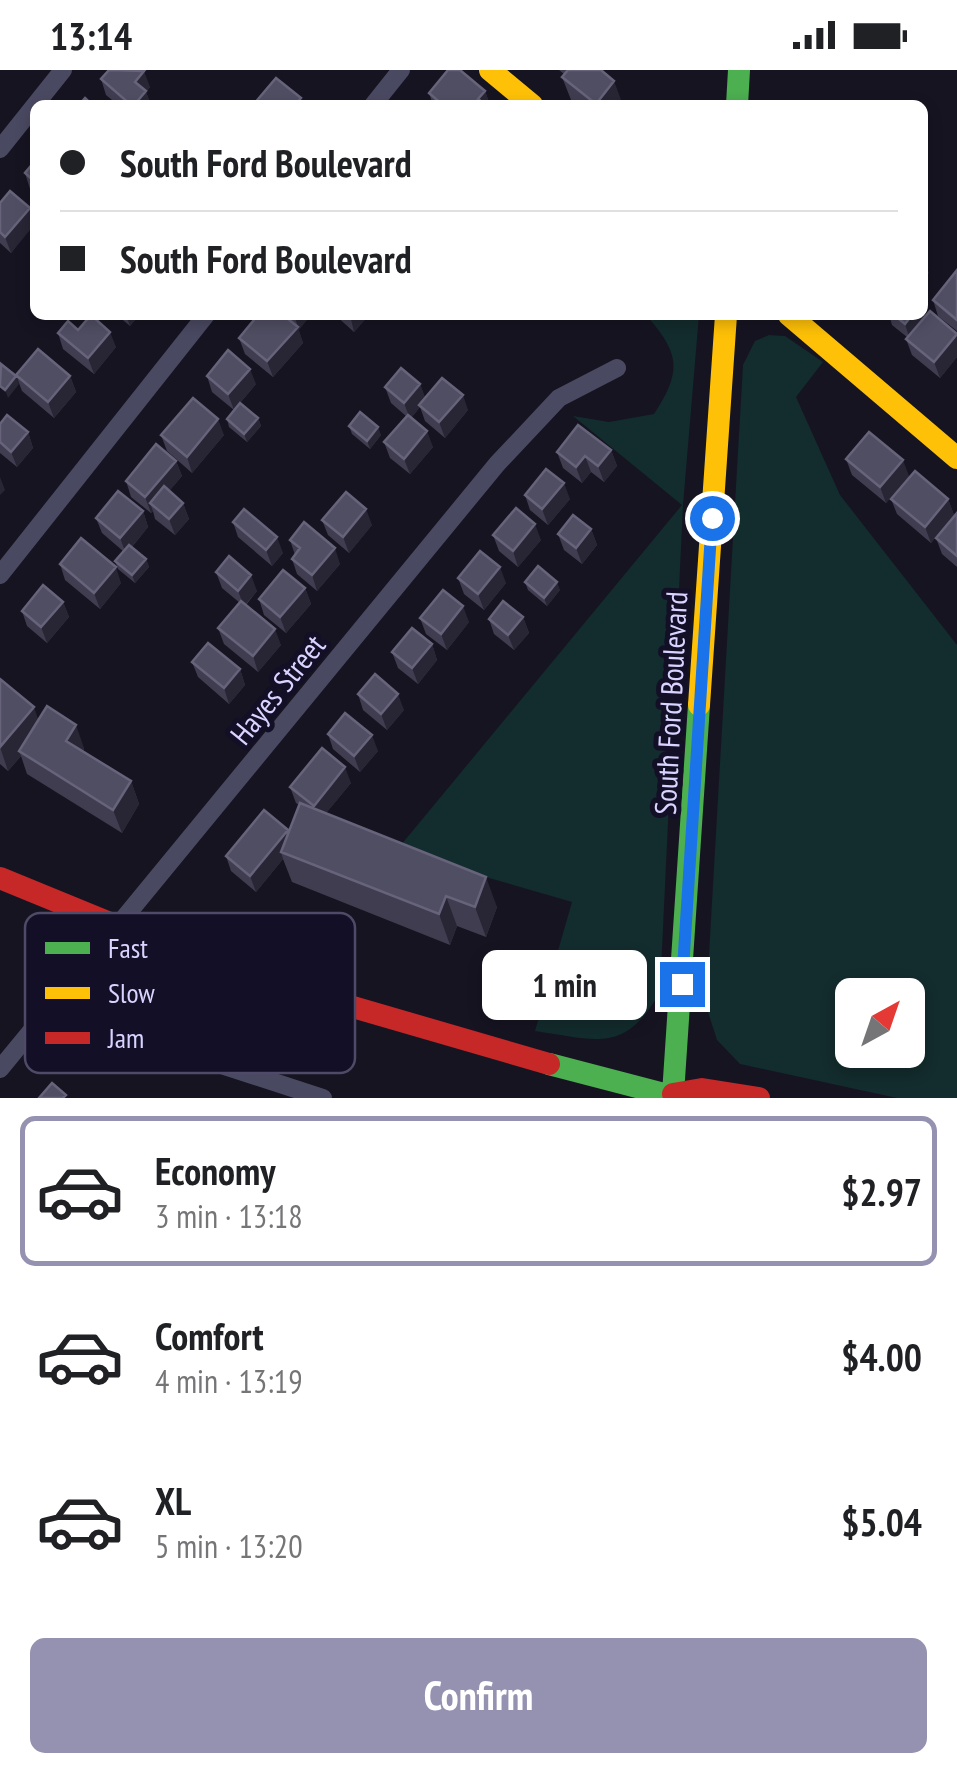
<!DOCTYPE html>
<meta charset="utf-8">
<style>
body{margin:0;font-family:"PT Sans Narrow",sans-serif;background:#f6f6f6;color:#202124;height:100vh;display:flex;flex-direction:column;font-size:38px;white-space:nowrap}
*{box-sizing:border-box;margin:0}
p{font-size:32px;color:#757577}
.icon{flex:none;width:55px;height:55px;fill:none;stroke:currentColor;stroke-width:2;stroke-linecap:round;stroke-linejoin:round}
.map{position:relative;height:1028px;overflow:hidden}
.side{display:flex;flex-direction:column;background:#fff;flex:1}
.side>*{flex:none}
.top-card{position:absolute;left:30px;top:30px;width:898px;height:220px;border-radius:15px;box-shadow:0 5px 15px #0003;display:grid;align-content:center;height:220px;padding:0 30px;background:#fff}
.needle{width:65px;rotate:40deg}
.controls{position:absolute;left:835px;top:908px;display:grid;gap:20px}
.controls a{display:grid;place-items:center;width:90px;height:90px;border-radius:15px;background:#fff;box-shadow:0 5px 15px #0003;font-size:50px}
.end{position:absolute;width:45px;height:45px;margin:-22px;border:12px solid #1a73e8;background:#fff;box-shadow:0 0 0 5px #fff}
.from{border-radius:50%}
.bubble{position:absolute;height:70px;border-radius:15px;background:#fff;box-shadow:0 5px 15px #0003;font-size:32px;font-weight:800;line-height:70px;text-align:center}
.top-card b{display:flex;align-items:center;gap:35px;height:95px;font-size:38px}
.top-card b+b{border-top:2px solid #e0e0e0}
.top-card i{width:25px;height:25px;background:#202124}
ul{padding:18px 0 0;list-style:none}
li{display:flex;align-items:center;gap:30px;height:150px;margin:0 20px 15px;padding:0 10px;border:5px solid transparent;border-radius:15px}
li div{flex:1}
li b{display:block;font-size:38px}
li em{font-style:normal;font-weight:800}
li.on{border-color:#9591b1}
li>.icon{width:90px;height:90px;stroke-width:1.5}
.primary-button{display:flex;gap:20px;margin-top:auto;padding:20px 30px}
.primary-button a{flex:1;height:115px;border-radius:15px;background:#9591b1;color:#fff;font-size:40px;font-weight:800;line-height:115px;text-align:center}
.status{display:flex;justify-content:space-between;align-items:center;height:70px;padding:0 50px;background:#fff;direction:ltr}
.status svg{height:28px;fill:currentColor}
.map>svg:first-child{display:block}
.green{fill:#132c2d;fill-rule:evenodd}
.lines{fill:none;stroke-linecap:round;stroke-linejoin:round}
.street{stroke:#4a4962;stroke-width:18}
.fast{stroke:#4caf50;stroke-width:22}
.slow{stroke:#ffc107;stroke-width:22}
.jam{stroke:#c62828;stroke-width:22}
.wall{fill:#403d50}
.shaded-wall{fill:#282635}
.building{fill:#504e63;stroke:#66637b;stroke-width:2.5}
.route{stroke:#1a73e8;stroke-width:12}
.labels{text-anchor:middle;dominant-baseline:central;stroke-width:10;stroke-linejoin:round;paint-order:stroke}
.street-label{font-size:30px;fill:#d9d4ff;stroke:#130f26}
.key{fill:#130f26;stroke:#4e4a67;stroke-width:2.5}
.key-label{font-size:28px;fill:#d9d4ff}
</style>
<div class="status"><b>13:14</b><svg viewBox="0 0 49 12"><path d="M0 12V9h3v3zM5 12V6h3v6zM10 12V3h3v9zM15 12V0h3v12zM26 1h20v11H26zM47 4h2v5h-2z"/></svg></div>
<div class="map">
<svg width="957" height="1028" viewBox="0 0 957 1028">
<rect width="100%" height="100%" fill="#161421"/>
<!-- green -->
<path class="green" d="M633 245H699L683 435 660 922C625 984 597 970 535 961L572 832 396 781 682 435 573 346 609 352 654 344C682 301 680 284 647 246Z
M769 265 785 266 823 292 796 327 840 425 957 575V1028H897L740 994 717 970 706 936 743 295 755 271ZM908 925V980H852V925Z"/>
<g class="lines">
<!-- street -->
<path class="street" d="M373 35 401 0
M0 79 63 0
M0 505 206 245
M49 939 323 1028
M0 999 497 394 559 328 617 298"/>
<!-- fast -->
<path class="fast" d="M737 35 739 0
M549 994 679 1028
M673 1024 699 635"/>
<!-- slow -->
<path class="slow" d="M490 0 532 35
M789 245 957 388
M699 635 726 245"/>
<!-- jam -->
<path class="jam" d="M0 808 222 899 549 994
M673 1024 702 1019 759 1028"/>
</g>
<!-- wall -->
<path class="wall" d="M559 0H603L602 1 623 35H573L562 7 564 4Z
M101 9 150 17 146 22 151 35H118L106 25Z
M485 21 490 35H433L429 23Z
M35 91V123L30 119 25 103Z
M0 133 30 138 35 152 11 183 0 173Z
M957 200V261L938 246 933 230Z
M922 239 925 246 957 264V287L940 308 912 285 906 269 907 267 892 255 889 245H922Z
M117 245H139L130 256Z
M258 245H311L298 259 303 273 273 307 245 284 239 268Z
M335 245H368V246L354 262Z
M78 260 116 277 94 304 63 279 58 263Z
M16 305 70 306 76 322 54 348 22 321Z
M207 306 256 314 240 333 258 348 261 356 247 372 229 357 227 349 234 340 212 322Z
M420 314 425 328 468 340 445 368 425 351 420 337 411 348 433 377 410 404 390 388 384 372 406 346 391 333 385 317Z
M0 354 28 362 33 378 17 397 0 383Z
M349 356 381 365 370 379 352 364Z
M161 365H224L192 403 167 381Z
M611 380 617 396 604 412 591 402 582 413 563 398 557 382Z
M846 389 909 406 886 433 852 405Z
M176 391 182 406 169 421 183 433 189 449 175 465 155 449 153 441 151 443 131 427 126 411Z
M525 425 570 429 548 455 530 440Z
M891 429H948L954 445 931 473 897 444Z
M143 441 148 457 132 477 146 489 149 497 135 513 118 499 115 491 123 481 102 463 96 448Z
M957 443V497L942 484 936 468Z
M322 450 372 455 349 483 328 465Z
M233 452 283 483 272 496 238 467Z
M591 459 597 475 582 494 564 480 558 464Z
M493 465 541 470 518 497 499 481Z
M290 470 340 494 317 521 297 504 292 489 295 485Z
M60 494 121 513 100 539 65 510Z
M216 502 257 521 246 535 281 575 258 602 224 574 218 558 240 533 222 518Z
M458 508 506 513 484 540 464 524Z
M525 512 560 520 547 536 528 520Z
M305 518 311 534 286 563 264 545 259 529Z
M63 532 69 547 47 573 27 556 22 541Z
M523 547 529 563 514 580 494 564 489 549Z
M420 548 469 552 447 580 426 564Z
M432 574 437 590 418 614 398 598 392 582Z
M192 592 240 599 245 615 229 634 198 607Z
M0 609 38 650 84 678 83 681 131 711 139 734 122 763 27 704 21 686 8 701 0 694Z
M358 624 404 640 387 660 363 640Z
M328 664 378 681 360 702 333 679Z
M351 713 326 743 497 837 486 867 457 856 450 875 292 812 283 789 256 822 231 801 226 786 289 762 299 735 296 733 290 717Z"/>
<!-- shaded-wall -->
<path class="shaded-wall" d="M144 1 150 17 146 22 151 35H134L135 12Z
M614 11 623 35H597L596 34Z
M485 21 490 35H480L478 29Z
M30 138 35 154 11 183 5 167Z
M922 187 929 203 922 210Z
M922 239 927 250 910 270 905 254 912 245H922Z
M126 245H139L130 256Z
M294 245H311L299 260Z
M350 245H368V246L354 262Z
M298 257 303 273 273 307 267 291Z
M110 262 116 277 94 304 88 288Z
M957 265V287L940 308 934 292Z
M250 299 256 314 234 340 228 324Z
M16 306 19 314 8 328 5 320Z
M70 306 76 322 54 348 48 332Z
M420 314 426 330 410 349 404 333Z
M463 325 468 340 445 368 439 352Z
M258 348 261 356 247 372 244 364Z
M218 349 224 365 192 403 187 387Z
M378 357 381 365 370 379 367 371Z
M427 361 433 377 410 404 404 389Z
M28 362 33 378 17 397 11 382Z
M611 380 617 396 604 412 598 396Z
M585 386 591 402 582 413 576 397Z
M903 390 909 406 886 433 880 417Z
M176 391 182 406 155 438 150 433 153 441 151 443 145 427Z
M0 407 5 420 0 425Z
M564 413 570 429 548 455 542 439Z
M948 429 954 445 931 473 925 457Z
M183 433 189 449 175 465 169 449Z
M366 439 372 455 349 483 343 467Z
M143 441 148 457 126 484 120 468Z
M535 454 541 470 518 497 513 481Z
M591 459 597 475 582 494 576 478Z
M277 467 283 483 272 496 266 480Z
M335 478 340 494 317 521 312 505Z
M146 489 149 497 135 513 132 505Z
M116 497 121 513 100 539 94 523Z
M500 497 506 513 484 540 478 524Z
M251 505 257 521 244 536 238 521Z
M557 512 560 520 547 536 544 528Z
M305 518 311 534 286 563 280 547Z
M63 532 69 547 47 573 41 557Z
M463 536 469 552 447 580 441 564Z
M523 547 529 563 514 580 508 565Z
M275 559 281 575 258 602 253 586Z
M432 574 437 590 418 614 412 598Z
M240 599 245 615 229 634 224 618Z
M398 624 404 640 387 660 381 644Z
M34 637 42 661 19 681 21 686 8 701 0 677Z
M76 655 84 678 75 694 66 671Z
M372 665 378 681 360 702 354 686Z
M345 697 351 713 319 752 314 736Z
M131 711 139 734 122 763 113 740Z
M288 760 294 776 281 782 283 789 256 822 250 806Z
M486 807 497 837 486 867 475 837Z
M446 826 457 856 450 875 439 844Z"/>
<!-- building -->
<path class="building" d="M109 0 144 1 135 12 146 21 134 35H131L101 9Z
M448 0H460L485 21 478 29 486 35H443L429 23Z
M568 0H601L614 11 596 34 562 7Z
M276 8 301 28 295 35H253Z
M85 28 92 35H79Z
M35 91V112L25 103Z
M10 121 30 138 5 167 0 162V133Z
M957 200V250L933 230Z
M930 241 957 264 934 292 906 269Z
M91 245 110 262 88 288 58 263 68 251 78 260Z
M258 245H283L298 257 267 291 239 268Z
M894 245H912L905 254Z
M38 279 70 306 48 332 16 305Z
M228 280 250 299 228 324 207 306Z
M1 294 16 306 5 320 0 316Z
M401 298 420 314 404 333 385 317Z
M442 308 463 325 439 352 419 335Z
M193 328 218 349 187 387 161 365Z
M240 333 258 348 244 364 227 349Z
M360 342 378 357 367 371 349 356Z
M7 345 28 362 11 382 0 372V354Z
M408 345 427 361 404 389 384 372Z
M578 355 611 380 598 396 585 386 576 397 557 382Z
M869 362 903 390 880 417 846 389Z
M156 374 176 391 145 427 126 411Z
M546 399 564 413 542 439 525 425Z
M915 401 948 429 925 457 891 429Z
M164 416 183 433 169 449 150 433Z
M118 421 143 441 120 468 96 448Z
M346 422 366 439 343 467 322 450Z
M516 438 535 454 513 481 493 465Z
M244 439 277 467 266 480 233 452Z
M957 443V486L936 468Z
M573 445 591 459 576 478 558 464Z
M304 452 335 478 312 505 292 489 300 478 290 470Z
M81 468 116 497 94 523 60 494Z
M129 475 146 489 132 505 115 491Z
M480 481 500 497 478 524 458 508Z
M229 486 251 505 238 521 216 502Z
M538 496 557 512 544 528 525 512Z
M283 500 305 518 280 547 259 529Z
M43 515 63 532 41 557 22 541Z
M443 520 463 536 441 564 420 548Z
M241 531 275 559 253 586 218 558Z
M503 531 523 547 508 565 489 549Z
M412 558 432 574 412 598 392 582Z
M208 573 240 599 224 618 192 592Z
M375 604 398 624 381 644 358 624Z
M0 609 34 637 0 677Z
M47 636 76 655 66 671 131 711 113 740 19 681Z
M345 643 372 665 354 686 328 664Z
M322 678 345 697 314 736 290 717Z
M300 733 486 807 475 837 446 826 439 844 281 782Z
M264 740 288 760 250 806 226 786Z
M52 1013 66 1025 63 1028H39Z"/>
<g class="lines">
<!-- route -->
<path class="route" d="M682 914 712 448"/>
</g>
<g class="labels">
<!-- street labels -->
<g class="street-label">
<text transform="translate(277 619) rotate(-51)">Hayes Street</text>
<text transform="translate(670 633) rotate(-87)">South Ford Boulevard</text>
</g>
</g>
<!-- legend -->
<rect x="25" y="843" width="330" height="160" rx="15" class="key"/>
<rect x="45" y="872" width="45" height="12" fill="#4caf50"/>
<rect x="45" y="917" width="45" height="12" fill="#ffc107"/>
<rect x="45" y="962" width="45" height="12" fill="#c62828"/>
<g class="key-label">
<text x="108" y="888">Fast</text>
<text x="108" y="933">Slow</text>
<text x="108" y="978">Jam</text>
</g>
</svg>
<div class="controls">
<a><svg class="needle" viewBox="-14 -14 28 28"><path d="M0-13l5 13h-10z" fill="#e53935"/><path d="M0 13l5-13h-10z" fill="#757577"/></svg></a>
</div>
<i class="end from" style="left:712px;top:448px"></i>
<i class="end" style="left:682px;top:914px"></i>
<div class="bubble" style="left:482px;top:880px;width:165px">1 min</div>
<div class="top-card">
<b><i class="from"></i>South Ford Boulevard</b>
<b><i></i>South Ford Boulevard</b>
</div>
</div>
<section class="side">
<ul>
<li class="on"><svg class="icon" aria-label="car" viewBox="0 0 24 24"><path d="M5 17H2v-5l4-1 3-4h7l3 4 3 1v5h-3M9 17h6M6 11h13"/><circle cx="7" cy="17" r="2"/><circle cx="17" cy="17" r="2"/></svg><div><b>Economy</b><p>3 min · 13:18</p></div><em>$2.97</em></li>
<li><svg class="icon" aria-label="car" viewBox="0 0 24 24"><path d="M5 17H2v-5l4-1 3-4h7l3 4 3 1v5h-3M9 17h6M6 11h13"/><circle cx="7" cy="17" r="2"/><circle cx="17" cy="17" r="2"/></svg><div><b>Comfort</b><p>4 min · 13:19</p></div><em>$4.00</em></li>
<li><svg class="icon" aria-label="car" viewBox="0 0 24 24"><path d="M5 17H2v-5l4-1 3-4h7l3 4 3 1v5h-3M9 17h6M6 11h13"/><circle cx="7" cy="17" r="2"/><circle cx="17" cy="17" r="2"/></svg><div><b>XL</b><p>5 min · 13:20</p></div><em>$5.04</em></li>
</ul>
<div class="primary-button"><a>Confirm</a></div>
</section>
